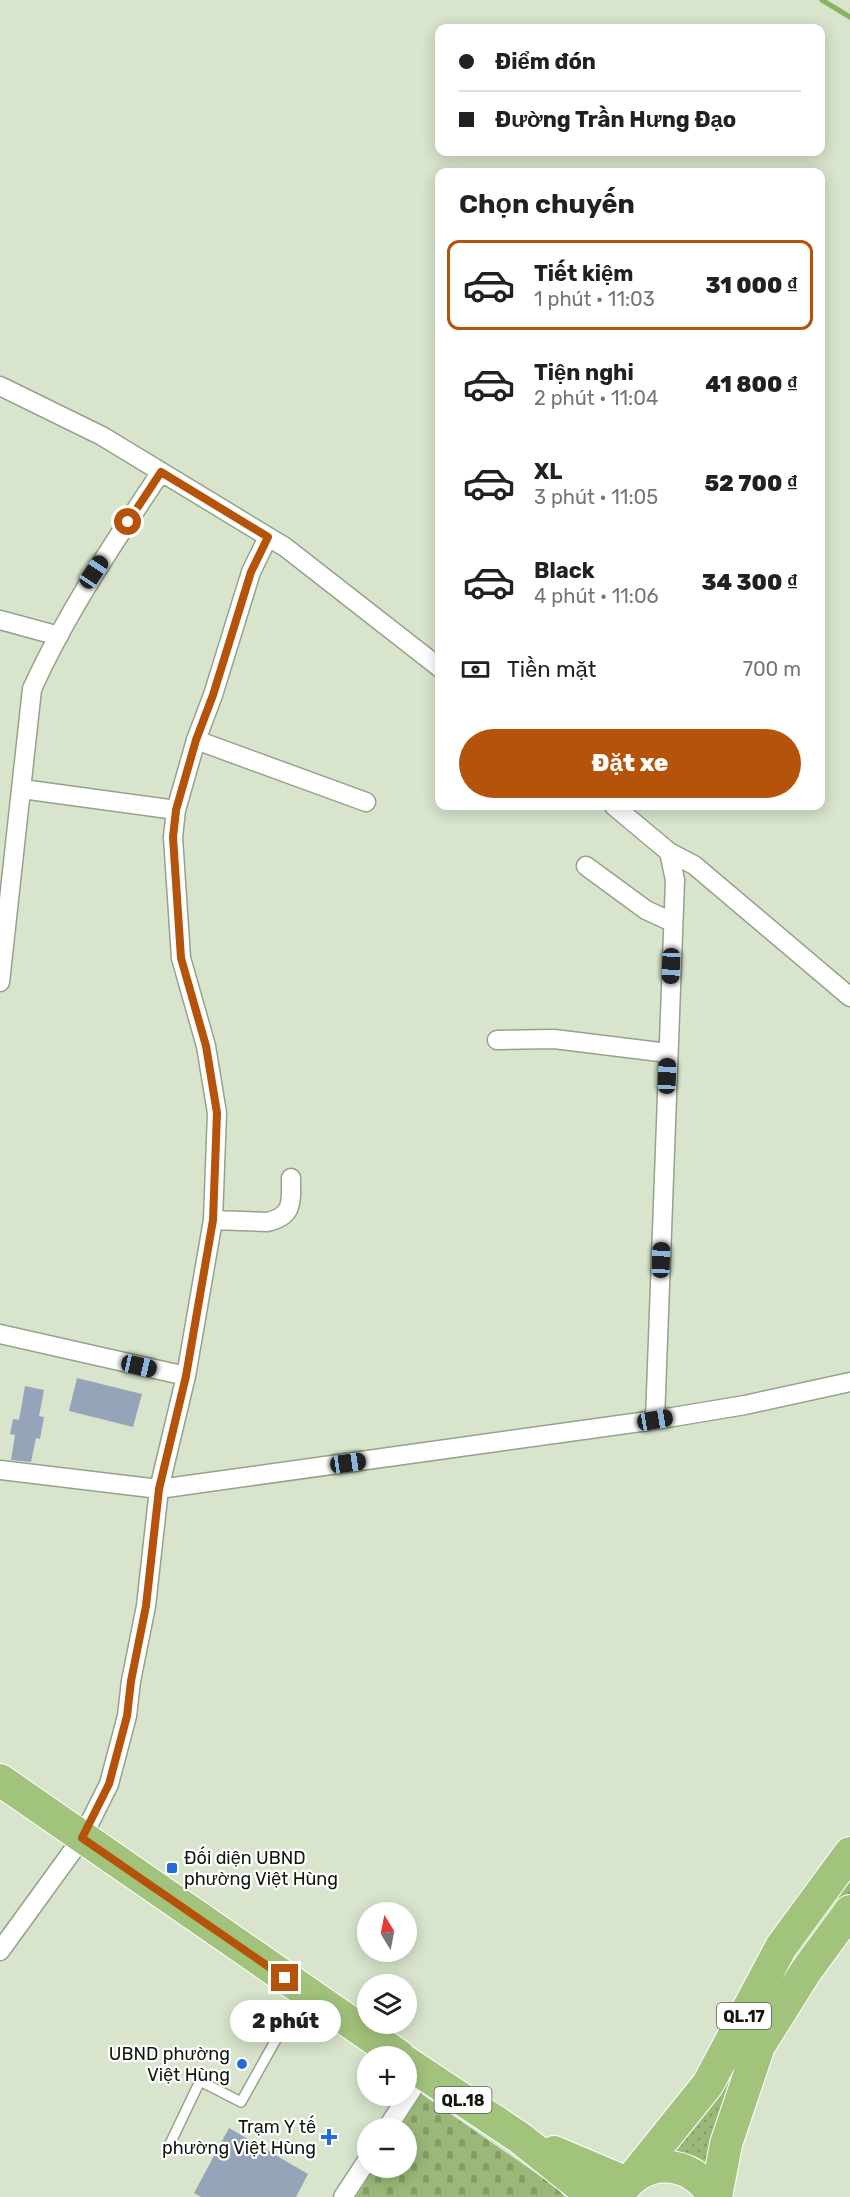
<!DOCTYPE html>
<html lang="vi">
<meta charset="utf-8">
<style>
body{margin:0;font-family:Rubik,sans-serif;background:#f6f6f6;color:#202124;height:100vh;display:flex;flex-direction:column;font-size:22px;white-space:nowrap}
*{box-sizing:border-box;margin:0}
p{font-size:20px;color:#757577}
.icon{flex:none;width:33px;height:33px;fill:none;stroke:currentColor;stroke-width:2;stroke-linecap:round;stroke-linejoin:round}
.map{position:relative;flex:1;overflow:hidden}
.drawer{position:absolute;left:435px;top:168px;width:390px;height:642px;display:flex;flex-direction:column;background:#fff;border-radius:12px;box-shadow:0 3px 15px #0003}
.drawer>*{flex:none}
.top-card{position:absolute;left:435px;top:24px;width:390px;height:132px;border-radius:12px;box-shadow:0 3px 15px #0003;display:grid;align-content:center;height:132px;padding:0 24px;background:#fff}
.needle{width:39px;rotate:350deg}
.tools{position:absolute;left:357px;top:1902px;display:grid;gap:12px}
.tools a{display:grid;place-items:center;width:60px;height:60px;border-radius:50%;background:#fff;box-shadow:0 3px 15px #0003;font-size:30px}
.end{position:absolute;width:27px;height:27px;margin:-14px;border:8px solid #b45309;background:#fff;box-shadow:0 0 0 3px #fff}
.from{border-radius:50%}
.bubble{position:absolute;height:42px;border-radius:21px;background:#fff;box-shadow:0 3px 15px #0003;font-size:20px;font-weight:800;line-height:42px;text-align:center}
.car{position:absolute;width:18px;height:36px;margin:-18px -9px;border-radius:8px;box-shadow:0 0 4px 2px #0007;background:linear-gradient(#222 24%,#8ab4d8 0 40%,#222 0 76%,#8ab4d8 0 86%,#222 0)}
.top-card b{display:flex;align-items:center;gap:21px;height:57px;font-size:22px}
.top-card b+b{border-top:2px solid #e0e0e0}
.top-card i{width:15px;height:15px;background:#202124}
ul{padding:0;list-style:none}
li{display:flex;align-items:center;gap:18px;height:90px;margin:0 12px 9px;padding:0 12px;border:3px solid transparent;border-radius:12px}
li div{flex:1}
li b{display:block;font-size:22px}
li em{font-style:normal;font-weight:800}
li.current{border-color:#b45309}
li>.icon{width:54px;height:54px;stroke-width:1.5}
h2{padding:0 24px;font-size:27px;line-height:72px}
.pay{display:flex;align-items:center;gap:15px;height:66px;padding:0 24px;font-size:22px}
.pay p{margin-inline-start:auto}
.primary-button{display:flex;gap:12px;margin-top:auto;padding:12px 24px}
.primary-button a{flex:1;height:69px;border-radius:36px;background:#b45309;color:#fff;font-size:24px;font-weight:800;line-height:69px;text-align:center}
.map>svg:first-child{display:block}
.grass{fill:url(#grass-dots)}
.cemetery{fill:url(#cemetery-stones)}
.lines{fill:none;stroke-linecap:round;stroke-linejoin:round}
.stream{stroke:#8bb25d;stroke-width:5}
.building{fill:#96a4ba}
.service-casing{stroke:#96a28b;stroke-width:12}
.minor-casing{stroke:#96a28b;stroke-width:21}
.trunk-casing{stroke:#fff;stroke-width:34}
.service{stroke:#fff;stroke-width:9}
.minor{stroke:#fff;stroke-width:18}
.trunk{stroke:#a2c37b;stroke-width:32}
.route{stroke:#b45309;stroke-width:8}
.poi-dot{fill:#266cd8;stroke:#fff;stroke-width:2}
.labels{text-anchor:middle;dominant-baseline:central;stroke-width:4.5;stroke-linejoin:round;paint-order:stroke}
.shield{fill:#fff;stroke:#595d56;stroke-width:1.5}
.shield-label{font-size:16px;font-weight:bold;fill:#12170e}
.poi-label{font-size:18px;fill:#12170e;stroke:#fff;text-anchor:end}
</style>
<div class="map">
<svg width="850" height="2197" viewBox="0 0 850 2197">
<defs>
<pattern id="grass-dots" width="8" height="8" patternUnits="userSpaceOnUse" patternTransform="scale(1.5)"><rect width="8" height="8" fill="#9ab878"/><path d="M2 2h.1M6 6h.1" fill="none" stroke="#849d67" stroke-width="1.8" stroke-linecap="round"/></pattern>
<pattern id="cemetery-stones" width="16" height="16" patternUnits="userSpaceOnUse" patternTransform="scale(1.5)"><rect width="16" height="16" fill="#9ab878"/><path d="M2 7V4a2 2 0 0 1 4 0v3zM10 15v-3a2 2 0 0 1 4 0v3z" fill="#849d67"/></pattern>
</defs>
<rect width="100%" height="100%" fill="#d8e4cc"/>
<!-- grass -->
<path class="grass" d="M850 1875V1898L774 2006 714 2174 665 2152 693 2130 711 2103 773 1983Z"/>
<!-- cemetery -->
<path class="cemetery" d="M420 2093 556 2187 565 2197H356L374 2168H406V2128H398Z"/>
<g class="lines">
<!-- stream -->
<path class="stream" d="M822 0 850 17"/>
</g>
<!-- building -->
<path class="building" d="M77 1378 142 1394 133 1427 69 1411Z
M25 1386 44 1390 39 1416 44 1417 40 1439 36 1438 31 1462 11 1460 15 1435 10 1434 13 1419 19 1420Z
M229 2128 308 2174 296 2197H201L194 2193Z"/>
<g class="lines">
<!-- service casing -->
<g class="service-casing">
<path id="service" d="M168 2148 200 2081 241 2102 301 1995"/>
</g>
<!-- minor casing -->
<g class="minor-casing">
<path id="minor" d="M0 386 102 436 285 547 440 668
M0 620 59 636
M196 740 366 802
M22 789 176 810
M614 806 669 852 694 865 850 997
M586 866 646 910 672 922
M0 982 32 689C67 612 114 542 161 472
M497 1040 554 1039 668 1053
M213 1220 267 1222C294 1216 291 1202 291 1178
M0 1334 186 1376
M655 1420 675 880 669 852
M0 1470 159 1489 655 1420 745 1405 850 1382
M0 1951 82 1838 109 1784 127 1716 131 1681 146 1606 159 1489 186 1376 213 1220 217 1113 206 1046 181 958 173 837 176 810 196 740 213 695 251 572 268 537
M387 2128 423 2073
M343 2197 368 2159"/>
</g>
<!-- trunk casing -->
<g class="trunk-casing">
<path id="trunk" d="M0 1780 399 2056
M406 2062 520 2138 594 2197
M554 2152 627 2183
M634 2176 708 2084 781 1947 850 1853
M618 2197C638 2156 693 2157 713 2197
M716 2197 726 2144 759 2046 806 1971 850 1911"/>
</g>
<!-- service -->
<use href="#service" class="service"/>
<!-- minor -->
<use href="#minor" class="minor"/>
<!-- trunk -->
<use href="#trunk" class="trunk"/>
</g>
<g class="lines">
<!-- route -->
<path class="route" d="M128 522 161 472 268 537 251 572 213 695 196 740 176 810 173 837 181 958 206 1046 217 1113 213 1220 186 1376 159 1489 146 1606 131 1681 127 1716 109 1784 82 1838 285 1978"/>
</g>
<!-- markers -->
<g class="poi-dot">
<rect x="166" y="1862" width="12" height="12" rx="3"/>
<circle cx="242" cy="2064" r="6"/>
<path d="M326 2128h6v6h6v6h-6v6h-6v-6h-6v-6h6z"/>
</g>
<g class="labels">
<!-- shield labels -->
<g class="shield">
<rect x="717" y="2003" width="54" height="26" rx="4.5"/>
<rect x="434.5" y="2087" width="57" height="26" rx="4.5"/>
</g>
<g class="shield-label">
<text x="744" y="2016">QL.17</text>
<text x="463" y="2100">QL.18</text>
</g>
<!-- poi labels -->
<g class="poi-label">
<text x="184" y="1858" text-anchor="start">Đối diện UBND<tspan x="184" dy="21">phường Việt Hùng</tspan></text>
<text x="230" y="2054">UBND phường<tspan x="230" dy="21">Việt Hùng</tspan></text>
<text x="316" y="2127">Trạm Y tế<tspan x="316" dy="21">phường Việt Hùng</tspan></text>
</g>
</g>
</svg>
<div class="tools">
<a><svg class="needle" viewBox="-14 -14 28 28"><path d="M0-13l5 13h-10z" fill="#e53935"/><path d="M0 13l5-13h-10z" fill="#757577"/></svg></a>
<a><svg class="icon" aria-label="layers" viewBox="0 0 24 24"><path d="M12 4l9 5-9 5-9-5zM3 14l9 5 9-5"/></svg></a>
<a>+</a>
<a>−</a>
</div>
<i class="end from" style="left:128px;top:522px"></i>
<i class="end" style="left:285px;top:1978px"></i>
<div class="bubble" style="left:230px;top:2000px;width:111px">2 phút</div>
<i class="car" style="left:94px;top:572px;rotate:34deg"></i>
<i class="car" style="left:671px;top:966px;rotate:182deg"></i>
<i class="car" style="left:667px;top:1076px;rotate:2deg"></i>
<i class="car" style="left:661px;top:1260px;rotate:2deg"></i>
<i class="car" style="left:139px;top:1366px;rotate:103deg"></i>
<i class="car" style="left:655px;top:1420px;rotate:80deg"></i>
<i class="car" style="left:348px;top:1463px;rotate:82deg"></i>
<div class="top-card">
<b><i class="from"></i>Điểm đón</b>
<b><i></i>Đường Trần Hưng Đạo</b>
</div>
<section class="drawer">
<h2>Chọn chuyến</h2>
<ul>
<li class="current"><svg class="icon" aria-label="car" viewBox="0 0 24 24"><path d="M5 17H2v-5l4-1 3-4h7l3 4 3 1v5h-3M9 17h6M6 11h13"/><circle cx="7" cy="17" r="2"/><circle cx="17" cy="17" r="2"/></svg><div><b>Tiết kiệm</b><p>1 phút · 11:03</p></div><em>31 000 ₫</em></li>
<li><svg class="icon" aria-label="car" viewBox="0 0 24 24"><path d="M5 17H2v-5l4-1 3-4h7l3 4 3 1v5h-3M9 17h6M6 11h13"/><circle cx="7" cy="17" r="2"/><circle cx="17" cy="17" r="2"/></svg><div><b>Tiện nghi</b><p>2 phút · 11:04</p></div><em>41 800 ₫</em></li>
<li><svg class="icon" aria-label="car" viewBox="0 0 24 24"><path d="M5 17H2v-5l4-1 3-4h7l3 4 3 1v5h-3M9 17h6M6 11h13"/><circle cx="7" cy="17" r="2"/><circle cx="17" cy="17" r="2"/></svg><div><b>XL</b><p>3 phút · 11:05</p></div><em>52 700 ₫</em></li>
<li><svg class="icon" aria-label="car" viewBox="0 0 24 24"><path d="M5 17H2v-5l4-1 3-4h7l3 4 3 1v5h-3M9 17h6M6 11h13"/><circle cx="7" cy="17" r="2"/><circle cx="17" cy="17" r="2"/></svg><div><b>Black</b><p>4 phút · 11:06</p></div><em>34 300 ₫</em></li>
</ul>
<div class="pay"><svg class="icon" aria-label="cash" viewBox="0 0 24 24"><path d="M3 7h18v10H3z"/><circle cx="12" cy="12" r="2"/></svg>Tiền mặt<p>700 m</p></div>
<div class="primary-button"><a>Đặt xe</a></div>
</section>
</div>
